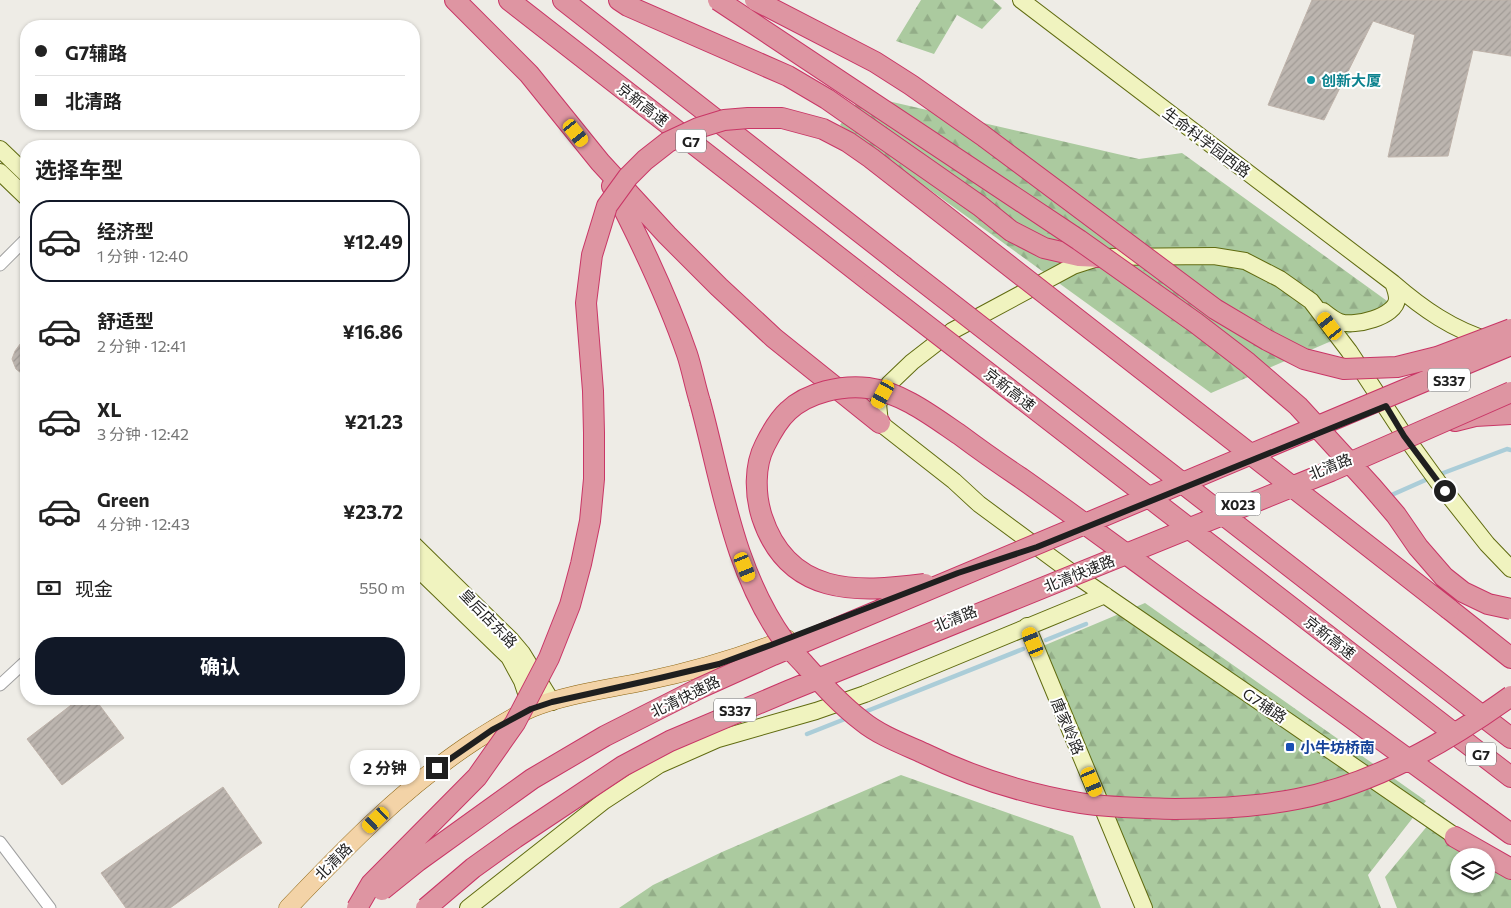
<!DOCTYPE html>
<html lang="zh">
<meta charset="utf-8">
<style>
body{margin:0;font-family:Commissioner,"Noto Sans SC",sans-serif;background:#f2f2f2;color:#222;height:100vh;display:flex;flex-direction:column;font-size:19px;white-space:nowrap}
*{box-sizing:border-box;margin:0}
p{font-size:16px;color:#767676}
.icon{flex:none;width:28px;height:28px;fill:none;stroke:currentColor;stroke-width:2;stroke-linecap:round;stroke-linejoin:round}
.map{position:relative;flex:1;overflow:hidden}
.details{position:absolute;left:20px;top:140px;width:400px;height:565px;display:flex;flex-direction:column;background:#fff;border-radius:20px;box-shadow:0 1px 4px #0004}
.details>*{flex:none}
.top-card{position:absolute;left:20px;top:20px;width:400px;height:110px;border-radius:20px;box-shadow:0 1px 4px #0004;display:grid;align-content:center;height:110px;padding:0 15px;background:#fff}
.buttons{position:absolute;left:1450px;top:848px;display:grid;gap:10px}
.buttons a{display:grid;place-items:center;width:45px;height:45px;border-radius:50%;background:#fff;box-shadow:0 1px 4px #0004;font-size:25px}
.end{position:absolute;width:22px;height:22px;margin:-11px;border:6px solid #1f1f1f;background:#fff;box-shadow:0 0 0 2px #fff}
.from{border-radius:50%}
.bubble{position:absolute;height:35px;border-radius:18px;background:#fff;box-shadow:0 1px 4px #0004;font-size:16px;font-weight:700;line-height:35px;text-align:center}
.car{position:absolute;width:15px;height:30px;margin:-15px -8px;border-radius:6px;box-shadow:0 0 4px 1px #0007;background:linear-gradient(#f5c518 24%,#345 0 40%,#f5c518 0 76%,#345 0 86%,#f5c518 0)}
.top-card b{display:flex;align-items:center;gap:18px;height:48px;font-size:19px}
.top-card b+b{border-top:1px solid #e0e0e0}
.top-card i{width:12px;height:12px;background:#222}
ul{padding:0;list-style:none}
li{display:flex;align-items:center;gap:15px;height:82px;margin:0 10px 8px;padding:0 5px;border:2px solid transparent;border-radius:20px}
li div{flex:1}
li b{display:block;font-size:19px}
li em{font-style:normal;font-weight:700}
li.current{border-color:#111827}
li>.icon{width:45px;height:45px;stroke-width:1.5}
h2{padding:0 15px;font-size:22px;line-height:60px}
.pay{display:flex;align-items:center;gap:12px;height:55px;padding:0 15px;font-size:19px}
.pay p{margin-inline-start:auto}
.action{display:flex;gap:10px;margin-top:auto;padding:10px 15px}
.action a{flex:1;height:58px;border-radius:20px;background:#111827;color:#fff;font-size:20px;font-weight:700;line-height:58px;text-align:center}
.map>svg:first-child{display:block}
.forest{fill:url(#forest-firs);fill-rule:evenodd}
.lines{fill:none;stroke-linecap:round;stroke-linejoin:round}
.stream{stroke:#abcdd8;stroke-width:4.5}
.building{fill:url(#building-hatch);stroke:#bfb3aa}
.street-casing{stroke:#a0a0a0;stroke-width:13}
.secondary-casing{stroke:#606b10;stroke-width:18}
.primary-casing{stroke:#8a630f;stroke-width:19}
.highway-casing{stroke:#c93666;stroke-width:22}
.street{stroke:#fff;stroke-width:11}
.secondary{stroke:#f0f3bf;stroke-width:16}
.primary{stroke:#f3d3a7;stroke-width:18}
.highway{stroke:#de95a2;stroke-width:20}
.highway-bridge-casing{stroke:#c93666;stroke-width:22;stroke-linecap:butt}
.highway-bridge{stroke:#de95a2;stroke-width:20}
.route{stroke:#1f1f1f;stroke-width:6}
.culture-dot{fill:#0f9aa8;stroke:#fff;stroke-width:2}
.transit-dot{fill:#1a4fb4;stroke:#fff;stroke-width:2}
.labels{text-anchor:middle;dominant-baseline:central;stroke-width:4;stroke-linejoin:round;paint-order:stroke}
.shield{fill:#fff;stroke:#626262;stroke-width:1}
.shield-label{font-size:14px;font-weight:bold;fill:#1f1f1f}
.culture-label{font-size:15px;font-weight:bold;fill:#0d838f;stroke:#fff;text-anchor:start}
.street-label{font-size:15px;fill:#1f1f1f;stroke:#fff}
.transit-label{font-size:15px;font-weight:bold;fill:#164399;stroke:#fff;text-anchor:start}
</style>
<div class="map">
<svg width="1511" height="908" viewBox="0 0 1511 908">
<defs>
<pattern id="forest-firs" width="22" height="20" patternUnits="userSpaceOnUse" patternTransform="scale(1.25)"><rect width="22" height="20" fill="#abca9f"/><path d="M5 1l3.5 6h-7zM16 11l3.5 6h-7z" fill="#93ad88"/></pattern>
<pattern id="building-hatch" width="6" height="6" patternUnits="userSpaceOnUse" patternTransform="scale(1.25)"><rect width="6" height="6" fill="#bcb5af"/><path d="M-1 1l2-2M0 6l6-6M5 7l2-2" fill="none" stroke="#a19b96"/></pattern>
</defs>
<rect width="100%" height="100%" fill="#eeece6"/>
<!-- forest -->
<path class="forest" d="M921 0H993L1002 8 982 29 957 15 934 54 896 41Z
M862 95 1139 159 1182 153 1401 311 1211 393 840 125Z
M1145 603 1426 801 1368 875 1381 908H1153L1043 646Z
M901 775 1073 836 1101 908H619L653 885 722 852Z
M1438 813 1511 871V908H1397L1385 877ZM1459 856H1486V884H1459Z"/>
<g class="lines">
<!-- stream -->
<path class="stream" d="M1438 475 1507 449 1511 450
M1387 497 1430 478
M1046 640 1086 624
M862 713 1023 649
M807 734 850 717"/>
</g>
<!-- building -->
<path class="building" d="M1312 0H1511V56L1473 50 1448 156 1388 157 1415 35 1373 21 1324 120 1268 105Z
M26 336V377L16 369 12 359 15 351Z
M79 699H95L124 738 62 785 27 739Z
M223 787 262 843 170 908H126L101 873Z"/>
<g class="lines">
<!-- street casing -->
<g class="street-casing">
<path id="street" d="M0 265 26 239
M0 685 26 661
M0 842 50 908"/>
</g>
<!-- secondary casing -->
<g class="secondary-casing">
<path id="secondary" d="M1021 0 1393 283C1423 309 1453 330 1491 341
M0 149 26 174
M0 172 26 197
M1323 311C1328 315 1334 320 1340 322 1354 327 1396 317 1397 299 1397 294 1395 288 1393 283
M414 545 511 640 522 653 552 702
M414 565 509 657 522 681 530 705
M1027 626 1144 908
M1465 843 1071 572 979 504 954 481 880 423 878 404 889 384 912 362 952 331 1073 266 1101 257 1214 256 1245 261 1280 279 1311 301 1349 351 1404 435 1438 482 1487 544 1511 569
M468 908 604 801 659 765 718 739 816 711 865 694 1105 595"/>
</g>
<!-- primary casing -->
<g class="primary-casing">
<path id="primary" d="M288 908C346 847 405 786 476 740 494 729 513 716 532 708 567 694 609 689 646 681 694 671 741 657 787 639"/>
</g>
<!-- highway casing -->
<g class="highway-casing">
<path id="highway" d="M455 0 529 74 600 162 667 235 719 287 774 338 880 423
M509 0 872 283
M563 0 903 266
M619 0 628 6 788 76 827 99 980 206 1011 231 1044 248 1079 256 1101 257
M612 186C640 240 667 296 687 354 692 369 695 386 700 402
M1455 421 1475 416 1511 414
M1449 609 1511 658
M1481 715 1511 738
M1451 731 1511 777
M1482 813 1511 834
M1455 837 1511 869"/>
</g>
<!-- street -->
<use href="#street" class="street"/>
<!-- secondary -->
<use href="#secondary" class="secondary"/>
<!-- primary -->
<use href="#primary" class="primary"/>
<!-- highway -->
<use href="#highway" class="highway"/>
<!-- highway-bridge casing -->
<g class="highway-bridge-casing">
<path id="highway-bridge" d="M718 0 1079 240 1196 323 1248 363 1298 406 1372 487 1396 515 1418 547 1444 577 1463 592 1488 604 1511 609
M755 0 875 62 911 85 982 135 1215 309 1267 340 1304 359 1344 369 1397 367 1437 357 1511 329
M903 266 1481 715
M872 283 1451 731
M700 402C722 483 733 570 784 641 790 650 798 657 805 665 823 685 841 705 862 721 879 735 903 744 923 753 972 777 1026 794 1080 803 1111 808 1143 808 1175 809 1216 809 1257 807 1297 799 1375 784 1447 742 1511 696
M925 584C856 593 788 596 762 517 755 495 754 466 765 445 771 433 778 420 788 411 808 392 842 385 868 388 903 393 932 416 960 435 980 450 1000 464 1021 478 1082 521 1142 566 1203 610 1296 677 1389 745 1482 813
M382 890 418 861 532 779 605 736 700 688 773 655 1511 345
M357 908 371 884 477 777 515 723 549 658 570 605 581 564 590 521 594 479V433L593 391 586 303 592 255 607 206 628 177 645 160 668 142 698 128 724 120 748 118H782L823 129 848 142 871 158 1449 609
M426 908 473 868 515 838 623 766 670 741 788 691 1331 471 1511 392"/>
</g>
<!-- highway-bridge -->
<use href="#highway-bridge" class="highway-bridge"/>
</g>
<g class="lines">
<!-- route -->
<path class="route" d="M437 768 492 730 531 709 552 702 660 678 719 664 771 645 958 573 1037 547 1386 406 1404 436 1445 491"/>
</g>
<!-- markers -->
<circle class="culture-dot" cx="1311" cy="80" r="5"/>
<rect class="transit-dot" x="1285" y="742" width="10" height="10" rx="2.5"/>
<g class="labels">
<!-- shield labels -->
<g class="shield">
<rect x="676" y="129.5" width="30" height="23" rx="4"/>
<rect x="1428" y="368.5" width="42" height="23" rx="4"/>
<rect x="1215.5" y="492.5" width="45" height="23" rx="4"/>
<rect x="714" y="698.5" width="42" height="23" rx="4"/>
<rect x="1466" y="742.5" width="30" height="23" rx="4"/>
</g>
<g class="shield-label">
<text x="691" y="141">G7</text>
<text x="1449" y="380">S337</text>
<text x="1238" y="504">X023</text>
<text x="735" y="710">S337</text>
<text x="1481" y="754">G7</text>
</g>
<!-- culture labels -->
<g class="culture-label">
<text x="1321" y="80">创新大厦</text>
</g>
<!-- street labels -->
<g class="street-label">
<text transform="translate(643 104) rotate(38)">京新高速</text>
<text transform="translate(1207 142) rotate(37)">生命科学园西路</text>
<text transform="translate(1010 389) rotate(38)">京新高速</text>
<text transform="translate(1330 466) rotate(-22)">北清路</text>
<text transform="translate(1079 573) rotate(-22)">北清快速路</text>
<text transform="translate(489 618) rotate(46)">皇后店东路</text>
<text transform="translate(955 618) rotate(-22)">北清路</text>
<text transform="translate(1330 637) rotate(38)">京新高速</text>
<text transform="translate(685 696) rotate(-26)">北清快速路</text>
<text transform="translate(1265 705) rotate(34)">G7辅路</text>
<text transform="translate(1068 726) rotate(67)">唐家岭路</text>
<text transform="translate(333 861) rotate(-45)">北清路</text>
</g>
<!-- transit labels -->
<g class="transit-label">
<text x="1300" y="747">小牛坊桥南</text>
</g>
</g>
</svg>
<div class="buttons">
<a><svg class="icon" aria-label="layers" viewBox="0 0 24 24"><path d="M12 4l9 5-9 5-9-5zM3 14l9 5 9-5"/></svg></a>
</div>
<i class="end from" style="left:1445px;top:491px"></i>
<i class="end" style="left:437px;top:768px"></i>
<div class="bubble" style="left:350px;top:750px;width:70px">2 分钟</div>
<i class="car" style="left:576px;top:133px;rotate:141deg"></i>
<i class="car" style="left:1330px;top:326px;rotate:323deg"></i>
<i class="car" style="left:883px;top:394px;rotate:209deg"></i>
<i class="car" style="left:745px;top:567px;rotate:158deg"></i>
<i class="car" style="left:1033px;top:642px;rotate:338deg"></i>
<i class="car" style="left:1092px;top:782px;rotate:157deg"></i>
<i class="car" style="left:376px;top:820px;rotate:227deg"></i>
<div class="top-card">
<b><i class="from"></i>G7辅路</b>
<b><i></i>北清路</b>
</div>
<section class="details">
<h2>选择车型</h2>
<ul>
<li class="current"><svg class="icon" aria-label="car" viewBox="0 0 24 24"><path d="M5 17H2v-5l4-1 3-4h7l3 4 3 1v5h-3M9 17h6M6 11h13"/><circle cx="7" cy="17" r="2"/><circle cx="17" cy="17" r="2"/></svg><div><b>经济型</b><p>1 分钟 · 12:40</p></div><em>¥12.49</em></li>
<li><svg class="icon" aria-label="car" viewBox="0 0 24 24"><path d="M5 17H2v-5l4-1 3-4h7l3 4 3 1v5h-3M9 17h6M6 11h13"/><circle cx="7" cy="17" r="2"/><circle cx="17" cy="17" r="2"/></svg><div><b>舒适型</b><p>2 分钟 · 12:41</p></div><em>¥16.86</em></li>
<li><svg class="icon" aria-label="car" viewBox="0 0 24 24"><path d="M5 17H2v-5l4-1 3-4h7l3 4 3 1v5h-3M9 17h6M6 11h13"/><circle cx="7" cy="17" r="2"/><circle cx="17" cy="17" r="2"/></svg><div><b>XL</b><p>3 分钟 · 12:42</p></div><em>¥21.23</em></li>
<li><svg class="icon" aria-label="car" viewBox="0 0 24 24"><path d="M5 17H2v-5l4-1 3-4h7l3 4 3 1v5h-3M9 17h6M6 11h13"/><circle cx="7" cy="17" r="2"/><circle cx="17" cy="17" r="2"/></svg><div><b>Green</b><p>4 分钟 · 12:43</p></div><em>¥23.72</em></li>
</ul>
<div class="pay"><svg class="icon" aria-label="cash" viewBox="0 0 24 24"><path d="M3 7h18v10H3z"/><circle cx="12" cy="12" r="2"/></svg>现金<p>550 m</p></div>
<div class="action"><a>确认</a></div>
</section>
</div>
